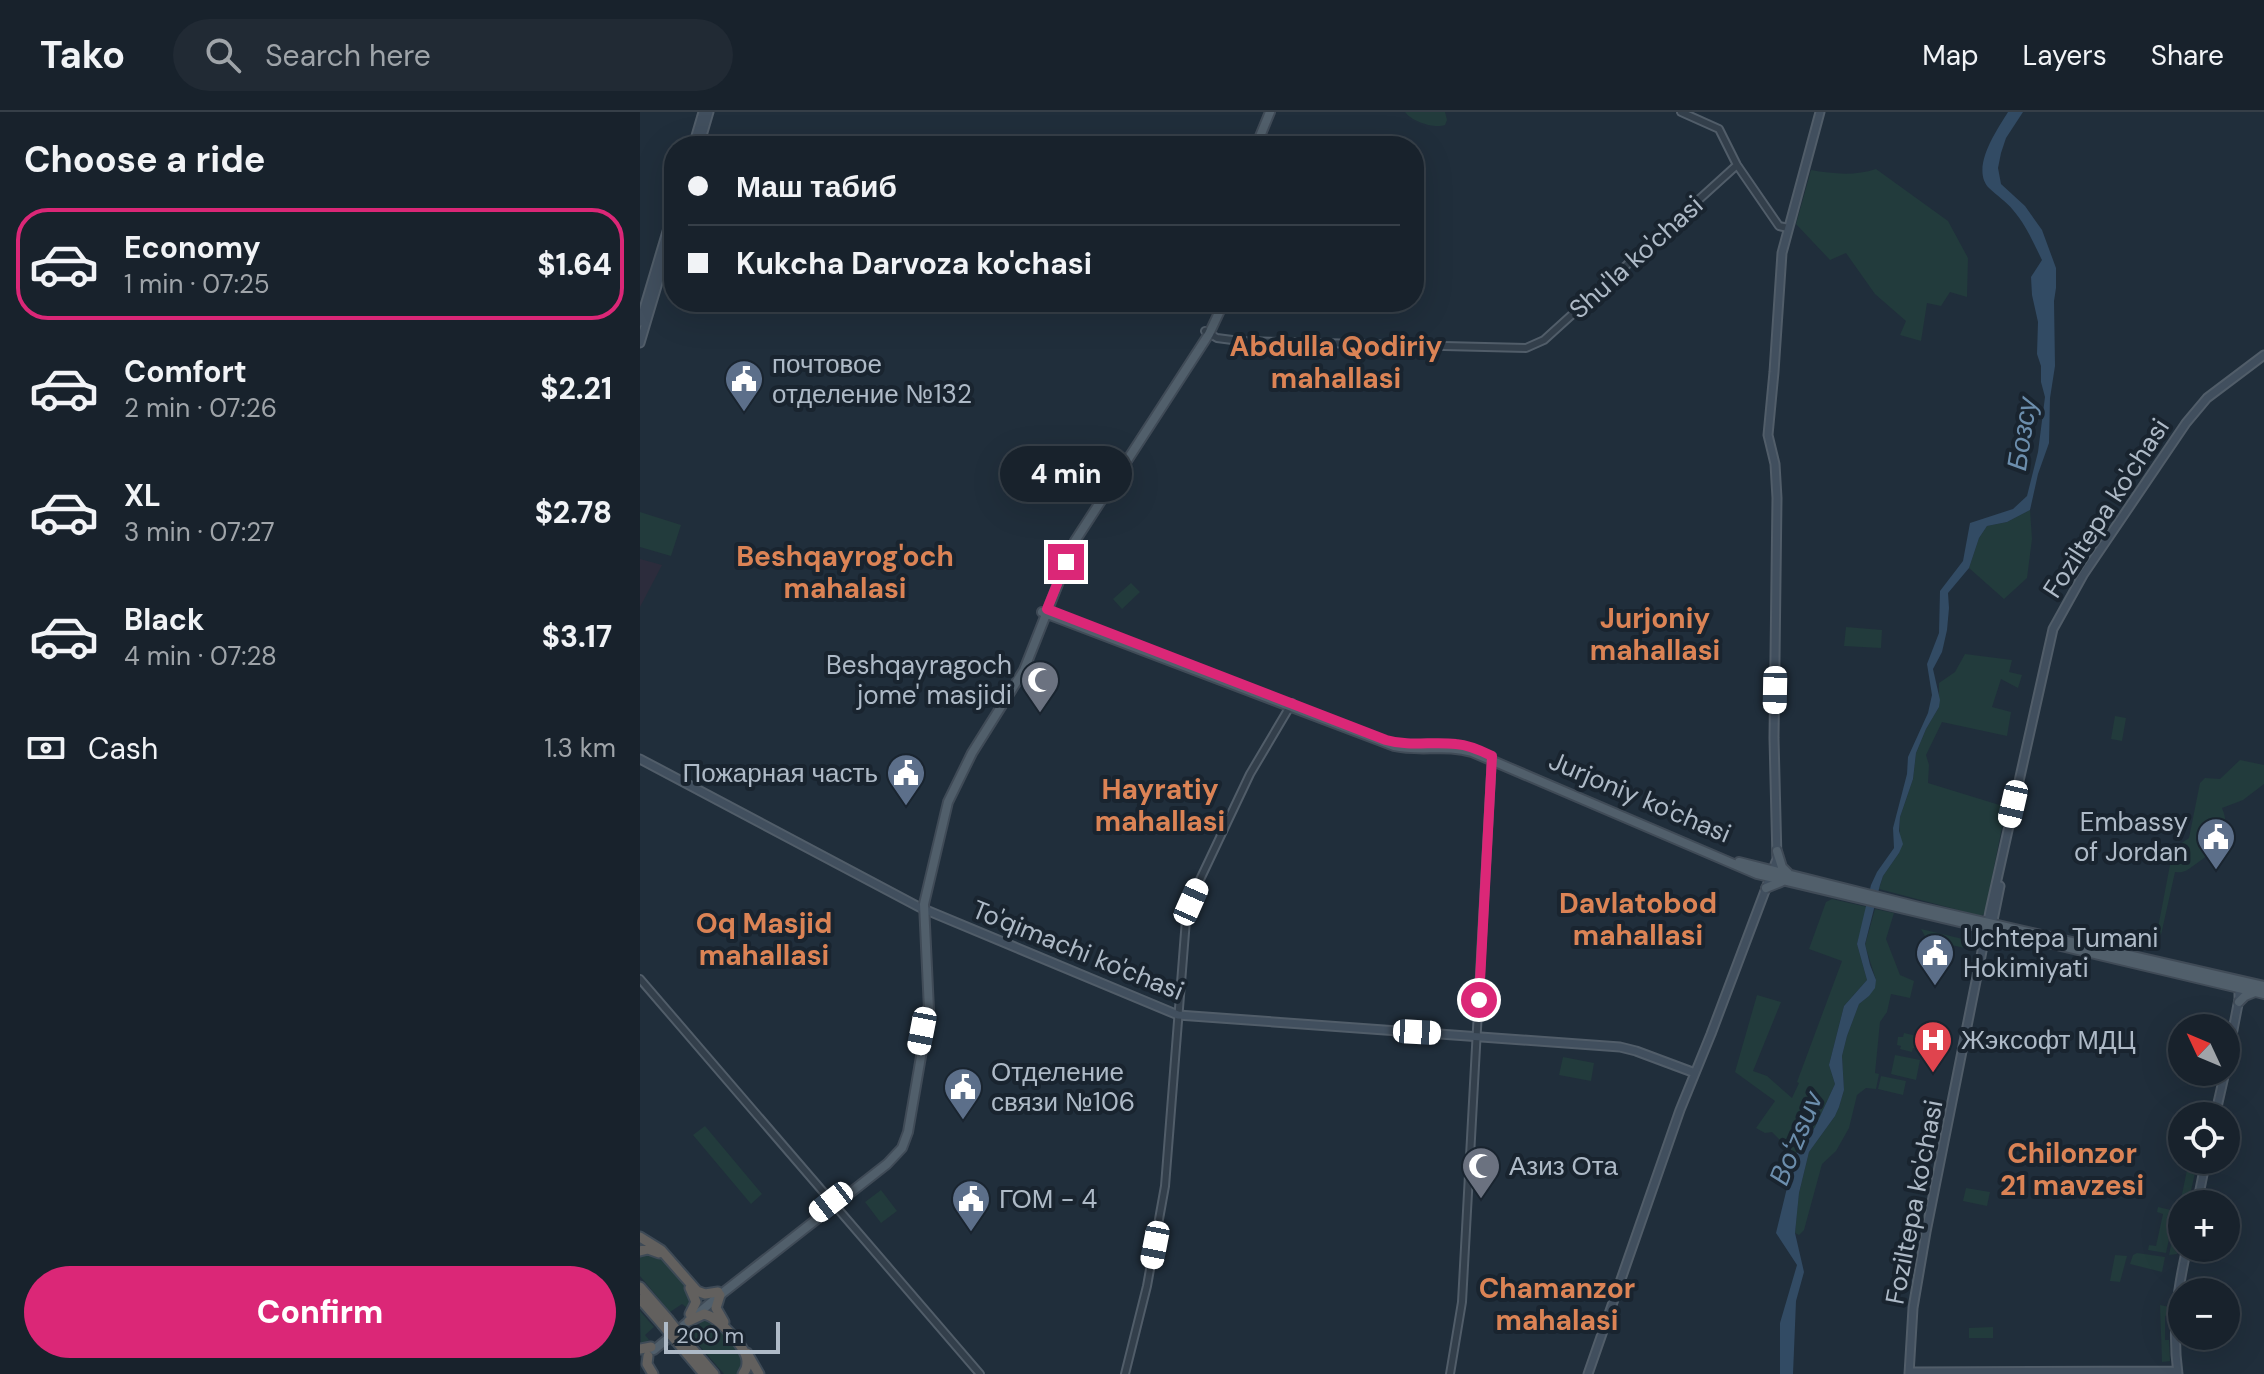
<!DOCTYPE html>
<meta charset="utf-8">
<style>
body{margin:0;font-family:"DM Sans",sans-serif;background:#212a34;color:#f1f3f6;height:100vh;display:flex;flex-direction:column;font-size:30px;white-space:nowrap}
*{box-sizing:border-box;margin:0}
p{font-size:26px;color:#9fa4a9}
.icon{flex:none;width:44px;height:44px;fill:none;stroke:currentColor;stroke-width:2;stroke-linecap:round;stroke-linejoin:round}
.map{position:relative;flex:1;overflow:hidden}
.details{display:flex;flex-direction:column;background:#18222c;width:640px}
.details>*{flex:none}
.hud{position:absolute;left:24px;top:24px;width:760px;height:176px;border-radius:32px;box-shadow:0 8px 32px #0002,0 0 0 2px #363f48;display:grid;align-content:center;height:176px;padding:0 24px;background:#18222c}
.needle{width:52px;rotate:314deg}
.tools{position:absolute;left:1528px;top:902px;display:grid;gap:16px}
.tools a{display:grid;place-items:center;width:72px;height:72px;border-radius:50%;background:#18222c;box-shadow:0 8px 32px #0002,0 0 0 2px #363f48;font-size:40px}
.scale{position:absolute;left:24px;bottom:20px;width:116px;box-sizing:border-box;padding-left:8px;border:4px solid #aebac7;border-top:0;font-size:22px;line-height:28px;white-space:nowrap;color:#aebac7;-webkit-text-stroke:6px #19242f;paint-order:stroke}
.end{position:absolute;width:36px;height:36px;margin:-18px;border:10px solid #db2777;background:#fff;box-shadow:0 0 0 4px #fff}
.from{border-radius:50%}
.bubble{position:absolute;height:56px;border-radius:28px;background:#18222c;box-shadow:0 8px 32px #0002,0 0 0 2px #363f48;font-size:26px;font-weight:800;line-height:56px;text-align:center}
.car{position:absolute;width:24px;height:48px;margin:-24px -12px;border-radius:10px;box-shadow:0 0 6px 2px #0007;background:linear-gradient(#fff 24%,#345 0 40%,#fff 0 76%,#345 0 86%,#fff 0)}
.hud b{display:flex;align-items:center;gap:28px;height:76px;font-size:30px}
.hud b+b{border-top:2px solid #363f48}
.hud i{width:20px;height:20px;background:#f1f3f6}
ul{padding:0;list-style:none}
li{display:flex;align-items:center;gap:24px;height:112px;margin:0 16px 12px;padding:0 8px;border:4px solid transparent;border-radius:32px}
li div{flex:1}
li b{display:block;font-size:30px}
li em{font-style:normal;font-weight:800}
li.on{border-color:#db2777}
li>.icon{width:72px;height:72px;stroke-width:1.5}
h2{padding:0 24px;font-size:36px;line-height:96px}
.pay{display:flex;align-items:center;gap:20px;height:88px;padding:0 24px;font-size:30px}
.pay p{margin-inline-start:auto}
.action{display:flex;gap:16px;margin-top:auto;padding:16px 24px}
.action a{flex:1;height:92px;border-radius:48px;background:#db2777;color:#fff;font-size:32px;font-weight:800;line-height:92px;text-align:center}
header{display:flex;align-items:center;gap:48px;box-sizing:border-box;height:112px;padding:0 40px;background:#18222c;border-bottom:2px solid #363f48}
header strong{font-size:38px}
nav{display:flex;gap:44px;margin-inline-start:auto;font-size:28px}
.search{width:560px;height:72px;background:#212a34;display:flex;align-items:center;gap:20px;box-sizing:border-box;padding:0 28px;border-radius:44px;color:#9fa4a9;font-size:30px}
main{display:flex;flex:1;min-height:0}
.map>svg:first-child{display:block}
.medical{fill:#2c2c3c}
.green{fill:#223b3c}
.water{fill:#324b64}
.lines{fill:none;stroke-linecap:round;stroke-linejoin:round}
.tertiary-casing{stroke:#515d69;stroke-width:10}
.secondary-casing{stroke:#515d69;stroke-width:11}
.primary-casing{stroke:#404b57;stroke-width:12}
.trunk-casing{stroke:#3e4a56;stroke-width:13}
.tertiary{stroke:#333f4b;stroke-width:6}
.secondary{stroke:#414f5e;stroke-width:7}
.primary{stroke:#515f6b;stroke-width:8}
.trunk{stroke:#62605e;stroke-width:9}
.trunk-bridge-casing{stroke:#3e4a56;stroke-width:13;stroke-linecap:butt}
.trunk-bridge{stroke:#62605e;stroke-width:9}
.route{stroke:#db2777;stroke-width:10}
.labels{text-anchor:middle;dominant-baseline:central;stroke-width:8;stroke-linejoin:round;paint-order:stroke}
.street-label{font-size:26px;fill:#aebac7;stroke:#19242f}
.poi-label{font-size:26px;fill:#aebac7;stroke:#19242f;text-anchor:start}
.neighbourhood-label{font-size:28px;font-weight:bold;fill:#db8355;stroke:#19242f}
.water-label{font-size:28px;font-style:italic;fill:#6c8ead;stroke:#19242f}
</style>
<header>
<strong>Tako</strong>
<div class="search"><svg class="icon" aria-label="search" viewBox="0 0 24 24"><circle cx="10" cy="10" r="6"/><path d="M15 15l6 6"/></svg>Search here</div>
<nav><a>Map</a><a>Layers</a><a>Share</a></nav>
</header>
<main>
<section class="details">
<h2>Choose a ride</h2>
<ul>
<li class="on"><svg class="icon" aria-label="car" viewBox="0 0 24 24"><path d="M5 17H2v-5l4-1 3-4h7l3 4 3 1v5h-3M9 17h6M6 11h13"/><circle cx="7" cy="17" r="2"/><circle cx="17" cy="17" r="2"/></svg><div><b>Economy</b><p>1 min · 07:25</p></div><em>$1.64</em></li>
<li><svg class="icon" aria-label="car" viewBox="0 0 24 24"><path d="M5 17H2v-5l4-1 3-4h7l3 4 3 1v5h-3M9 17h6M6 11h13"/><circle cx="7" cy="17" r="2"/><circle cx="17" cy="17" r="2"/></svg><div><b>Comfort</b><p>2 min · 07:26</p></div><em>$2.21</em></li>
<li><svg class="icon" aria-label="car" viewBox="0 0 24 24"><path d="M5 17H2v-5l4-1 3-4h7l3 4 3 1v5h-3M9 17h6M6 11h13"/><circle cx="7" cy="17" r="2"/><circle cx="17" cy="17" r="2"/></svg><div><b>XL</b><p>3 min · 07:27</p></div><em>$2.78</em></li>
<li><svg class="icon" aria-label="car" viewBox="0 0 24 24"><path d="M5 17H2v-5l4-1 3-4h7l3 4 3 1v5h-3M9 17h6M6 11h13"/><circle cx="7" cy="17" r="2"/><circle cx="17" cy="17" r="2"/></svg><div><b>Black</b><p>4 min · 07:28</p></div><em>$3.17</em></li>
</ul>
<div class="pay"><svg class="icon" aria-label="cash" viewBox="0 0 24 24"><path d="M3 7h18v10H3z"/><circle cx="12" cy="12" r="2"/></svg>Cash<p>1.3 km</p></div>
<div class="action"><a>Confirm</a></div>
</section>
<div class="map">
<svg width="1624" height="1262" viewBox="0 0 1624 1262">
<rect width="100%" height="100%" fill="#202e3b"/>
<!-- medical -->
<path class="medical" d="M0 447 22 453 0 495Z"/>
<!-- green -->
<path class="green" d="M765 0H805L807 8 805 13C794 17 771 9 765 0Z
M1236 57 1308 109 1328 146 1327 185 1310 180 1301 194 1287 191 1281 229 1260 223 1266 209 1235 182 1206 141 1190 148 1156 112 1171 58C1193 62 1215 64 1236 57Z
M1390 398 1392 427 1387 466 1364 487 1329 456 1339 426 1347 414 1367 410Z
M0 400 41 413 31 444 0 435Z
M491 471 500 480 482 497 473 487Z
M1206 515 1242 518 1241 536 1204 534Z
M1325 542 1372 548 1369 560 1382 563 1378 576 1361 567 1352 595 1371 600 1367 624 1302 610 1286 643 1289 653 1288 671 1366 695 1345 801 1341 804 1239 777 1243 764 1259 741 1260 705 1273 667 1276 641 1286 617 1299 595V571L1315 560Z
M1475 604 1486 606 1482 629 1471 627Z
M1600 648 1624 653V672L1603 688 1582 696C1594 724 1573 740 1553 754 1546 759 1544 761 1535 760L1521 823 1517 821 1533 737 1549 726 1560 671 1565 666 1580 667Z
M1192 787 1227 795 1217 832 1227 868 1204 894 1189 953 1195 972 1175 1015 1155 1043 1132 1020 1125 1021 1116 1016 1135 989 1095 960 1117 883 1141 890 1113 959 1127 964 1152 986 1159 971 1157 970 1202 849 1169 837 1186 790Z
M1235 797 1254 801 1246 827 1260 863 1274 869 1270 886 1251 882 1247 900 1240 910 1235 961 1239 962 1236 977 1226 976 1217 983 1209 1016 1196 1039 1182 1052 1164 1118 1159 1123 1155 1121 1159 1081 1169 1040 1195 1004 1199 995 1204 978 1202 944 1207 924 1219 892 1229 884 1236 868 1225 833Z
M1281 817 1327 828 1325 836 1287 828Z
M1264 921 1281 925 1278 937 1273 936 1272 940 1260 937 1261 934 1257 933 1258 925H1263Z
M1255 943 1280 948 1276 968 1251 962Z
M923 945 954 951 951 969 919 963Z
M1241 964 1266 969 1263 983 1238 977Z
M65 1014 122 1082 111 1092 53 1023Z
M1547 1058 1555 1061 1548 1092H1540Z
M1326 1076 1350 1080 1347 1094 1323 1089Z
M241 1078 257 1099 241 1111 225 1090Z
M1518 1095 1535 1099 1526 1141 1508 1138 1509 1133 1516 1134 1523 1102 1517 1100Z
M1542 1096V1121L1537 1142 1529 1143 1533 1124H1537L1538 1120 1534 1119 1538 1099Z
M3 1141 19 1143 37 1162 53 1189 46 1195 42 1192 30 1200 0 1164V1142Z
M1497 1141 1525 1145 1522 1160 1490 1152 1493 1143Z
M1475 1143 1487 1144 1480 1170 1470 1169Z
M1520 1193 1529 1195 1528 1203 1525 1204V1228H1529L1530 1249 1522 1250Z
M0 1199 14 1215 5 1223 9 1228 1 1235Z
M65 1204 86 1220 105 1248 100 1262H84L49 1222 60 1213 57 1209Z
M1353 1215V1226H1329V1216Z"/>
<!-- water -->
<path class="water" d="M1368 0H1383L1366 26 1361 41 1358 56 1361 72 1385 94 1402 118 1416 156V176L1414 189 1415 254 1410 286 1409 331 1398 362 1390 398 1367 410 1347 414 1339 426 1329 456 1308 481 1309 496 1307 518 1302 540 1293 557 1300 588 1299 595 1286 617 1276 641 1273 667 1260 705 1259 719 1263 732 1259 741 1243 764 1240 773 1225 832 1230 853 1236 868 1235 876 1229 884 1219 892 1207 924 1202 944 1204 978 1199 995 1195 1004 1169 1040 1159 1081 1155 1121 1164 1160 1156 1189 1153 1262H1140V1211L1157 1153 1136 1121 1155 1043 1175 1015 1195 972 1189 953 1204 894 1227 868 1217 832 1231 773 1237 760 1254 736 1253 716 1267 662 1268 645 1288 601 1292 583 1287 552 1299 521 1300 479 1323 449 1330 411 1373 397 1387 384 1398 340 1405 285 1401 270V254L1397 242 1398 210 1392 183 1391 165 1402 148C1393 130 1386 113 1373 98 1366 89 1357 84 1349 76 1330 56 1357 18 1368 0Z"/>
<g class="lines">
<!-- tertiary casing -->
<g class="tertiary-casing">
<path id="tertiary" d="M1041 0 1079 17 1097 53 1139 114 1148 116
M565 219 577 226 600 229 886 236 904 228 1097 53
M0 867 340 1262
M485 1262 507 1174 525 1074 547 795 610 662 652 591
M810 1262 822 1190 852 644"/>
</g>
<!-- secondary casing -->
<g class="secondary-casing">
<path id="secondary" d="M53 34 63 0
M59 34 69 0
M0 210 34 96
M0 231 34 117
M0 647 279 795 538 903 980 935 996 939 1055 961
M1348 833 1360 774
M1586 954 1599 887V874
M1575 1004 1585 960
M1557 1092 1566 1048
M1269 1260 1537 1259
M948 1262 1040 998 1071 922 1137 747 1134 626 1137 386 1135 352 1128 323 1134 260 1142 141 1180 0
M1269 1262 1273 1196 1286 1120 1350 799 1413 517 1443 463 1546 311 1567 286 1624 243
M1538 1262C1532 1218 1537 1179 1547 1136"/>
</g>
<!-- primary casing -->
<g class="primary-casing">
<path id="primary" d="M616 34 630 0
M402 500 754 634C780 640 806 632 832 640L1117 762 1624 882
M1137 739 1142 755 1148 761
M1099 750 1279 795 1624 874
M1126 776 1141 770
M1599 890 1605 884 1615 880
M14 1238 80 1183 247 1052 262 1036 268 1020 289 898 284 792 308 690 332 641 384 558 435 429 569 222 584 190"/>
</g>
<!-- trunk casing -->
<g class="trunk-casing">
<path id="trunk" d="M0 1125 21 1138 57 1179 65 1182 78 1180
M0 1139 8 1137 19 1141
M0 1175 28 1207
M50 1176 56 1190 50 1202
M80 1183 76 1196 84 1210
M0 1187 22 1212
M49 1209 64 1202C78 1205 106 1235 107 1249 107 1256 106 1257 103 1262
M43 1226 74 1262
M37 1230 64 1262
M0 1237 11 1235
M107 1241 119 1262
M8 1244 7 1252 13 1262"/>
</g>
<!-- tertiary -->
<use href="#tertiary" class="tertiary"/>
<!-- secondary -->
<use href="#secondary" class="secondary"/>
<!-- primary -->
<use href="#primary" class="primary"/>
<!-- trunk -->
<use href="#trunk" class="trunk"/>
<!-- trunk-bridge casing -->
<g class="trunk-bridge-casing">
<path id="trunk-bridge" d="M28 1207 43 1226
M22 1212 37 1230"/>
</g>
<!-- trunk-bridge -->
<use href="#trunk-bridge" class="trunk-bridge"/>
</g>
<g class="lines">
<!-- route -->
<path class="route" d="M426 450 407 497 746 628C770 635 792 629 816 632 829 633 840 638 852 644L839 888"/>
</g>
<!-- icons -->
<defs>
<g id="civic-pin" transform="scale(2)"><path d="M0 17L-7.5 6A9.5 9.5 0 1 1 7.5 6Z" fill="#5c6f8a" stroke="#19242f"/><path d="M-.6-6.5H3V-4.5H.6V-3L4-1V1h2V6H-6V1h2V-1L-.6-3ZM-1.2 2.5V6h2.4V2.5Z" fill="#fff"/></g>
<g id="mosque-pin" transform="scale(2)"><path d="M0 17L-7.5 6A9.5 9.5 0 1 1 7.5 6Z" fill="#6b7280" stroke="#19242f"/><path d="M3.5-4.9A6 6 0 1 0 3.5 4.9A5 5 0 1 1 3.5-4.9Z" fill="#fff"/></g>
<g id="hospital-pin" transform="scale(2)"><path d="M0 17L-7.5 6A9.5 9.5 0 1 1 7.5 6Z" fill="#e0444e" stroke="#19242f"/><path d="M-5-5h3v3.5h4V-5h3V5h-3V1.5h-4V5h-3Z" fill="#fff"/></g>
</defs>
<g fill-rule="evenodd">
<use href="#civic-pin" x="104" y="267"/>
<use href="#mosque-pin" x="400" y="568"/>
<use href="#civic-pin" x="266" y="661"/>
<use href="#civic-pin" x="1576" y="725"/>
<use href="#civic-pin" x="1295" y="841"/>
<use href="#hospital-pin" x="1293" y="928"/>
<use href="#civic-pin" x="323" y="975"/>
<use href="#mosque-pin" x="841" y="1054"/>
<use href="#civic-pin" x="331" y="1087"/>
</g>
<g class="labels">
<!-- street labels -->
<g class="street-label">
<text transform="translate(996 145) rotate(-42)">Shu'la ko'chasi</text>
<text transform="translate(1466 396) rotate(-57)">Foziltepa ko'chasi</text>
<text transform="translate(1000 685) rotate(23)">Jurjoniy ko'chasi</text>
<text transform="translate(438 838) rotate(22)">To'qimachi ko'chasi</text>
<text transform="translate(1274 1090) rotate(-79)">Foziltepa ko'chasi</text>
</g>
<!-- poi labels -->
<g class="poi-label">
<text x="132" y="252">почтовое<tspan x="132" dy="30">отделение №132</tspan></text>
<text x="372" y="553" text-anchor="end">Beshqayragoch<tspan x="372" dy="30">jome' masjidi</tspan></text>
<text x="238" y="661" text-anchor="end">Пожарная часть</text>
<text x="1548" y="710" text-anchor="end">Embassy<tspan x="1548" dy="30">of Jordan</tspan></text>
<text x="1323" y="826">Uchtepa Tumani<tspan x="1323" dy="30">Hokimiyati</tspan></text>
<text x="1321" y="928">Жэксофт МДЦ</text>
<text x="351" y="960">Отделение<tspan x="351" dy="30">связи №106</tspan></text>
<text x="869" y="1054">Азиз Ота</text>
<text x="359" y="1087">ГОМ - 4</text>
</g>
<!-- neighbourhood labels -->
<g class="neighbourhood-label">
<text x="696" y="234">Abdulla Qodiriy<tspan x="696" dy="32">mahallasi</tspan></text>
<text x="205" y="444">Beshqayrog'och<tspan x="205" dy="32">mahalasi</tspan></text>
<text x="1015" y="506">Jurjoniy<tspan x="1015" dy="32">mahallasi</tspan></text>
<text x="520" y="677">Hayratiy<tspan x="520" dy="32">mahallasi</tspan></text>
<text x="998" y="791">Davlatobod<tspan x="998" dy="32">mahallasi</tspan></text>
<text x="124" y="811">Oq Masjid<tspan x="124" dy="32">mahallasi</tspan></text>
<text x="1432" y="1041">Chilonzor<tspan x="1432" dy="32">21 mavzesi</tspan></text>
<text x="917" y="1176">Chamanzor<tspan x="917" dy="32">mahalasi</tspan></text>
</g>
<!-- water labels -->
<g class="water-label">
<text transform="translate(1382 322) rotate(-81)">Бозсу</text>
<text transform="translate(1156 1026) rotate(-68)">Boʻzsuv</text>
</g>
</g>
</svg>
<div class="tools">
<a><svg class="needle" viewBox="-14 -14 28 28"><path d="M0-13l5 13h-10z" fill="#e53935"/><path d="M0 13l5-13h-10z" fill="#9fa4a9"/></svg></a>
<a><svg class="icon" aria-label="locate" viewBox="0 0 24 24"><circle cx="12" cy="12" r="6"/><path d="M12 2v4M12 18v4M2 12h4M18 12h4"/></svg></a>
<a>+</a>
<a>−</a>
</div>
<div class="scale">200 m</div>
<i class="end from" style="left:839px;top:888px"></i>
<i class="end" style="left:426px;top:450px"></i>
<div class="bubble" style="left:360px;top:334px;width:132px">4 min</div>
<i class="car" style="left:1135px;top:578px;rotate:181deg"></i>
<i class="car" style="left:1373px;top:692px;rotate:193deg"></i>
<i class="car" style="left:551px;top:790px;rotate:24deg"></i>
<i class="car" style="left:282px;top:919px;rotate:191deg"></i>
<i class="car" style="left:777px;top:920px;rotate:93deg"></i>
<i class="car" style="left:191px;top:1090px;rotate:232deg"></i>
<i class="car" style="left:515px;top:1133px;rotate:191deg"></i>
<div class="hud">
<b><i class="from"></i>Маш табиб</b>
<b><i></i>Kukcha Darvoza ko'chasi</b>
</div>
</div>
</main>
